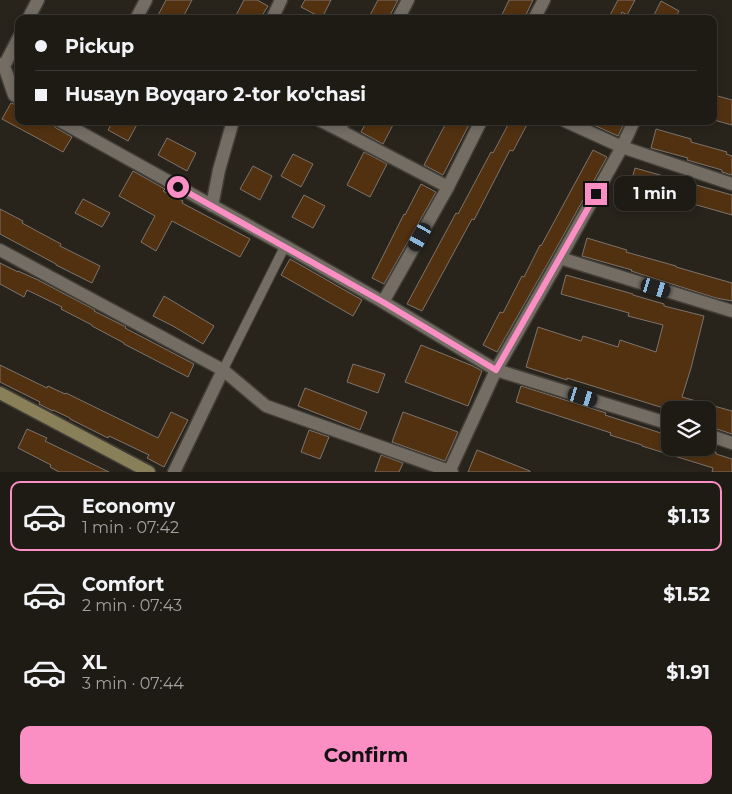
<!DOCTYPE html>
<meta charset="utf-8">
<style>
body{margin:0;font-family:Montserrat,sans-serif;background:#2b2822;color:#f1f3f6;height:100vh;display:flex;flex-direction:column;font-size:19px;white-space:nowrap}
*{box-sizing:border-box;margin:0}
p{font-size:16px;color:#a1a1a0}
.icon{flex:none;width:28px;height:28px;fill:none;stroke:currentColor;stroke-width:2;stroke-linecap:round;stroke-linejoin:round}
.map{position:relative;height:472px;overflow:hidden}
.details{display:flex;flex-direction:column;background:#1e1b15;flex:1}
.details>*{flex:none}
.guide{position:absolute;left:15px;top:15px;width:702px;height:110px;border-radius:10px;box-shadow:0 2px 8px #0003,0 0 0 1px #3c3934;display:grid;align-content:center;height:110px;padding:0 20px;background:#1e1b15}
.controls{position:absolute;left:661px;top:401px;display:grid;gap:10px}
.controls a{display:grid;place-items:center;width:55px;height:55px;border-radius:10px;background:#1e1b15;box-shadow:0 2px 8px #0003,0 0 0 1px #3c3934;font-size:25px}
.end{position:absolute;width:22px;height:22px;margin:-11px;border:6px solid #fb8fc4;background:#111;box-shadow:0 0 0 2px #111}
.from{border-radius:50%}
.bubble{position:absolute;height:35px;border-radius:10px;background:#1e1b15;box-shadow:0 2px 8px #0003,0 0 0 1px #3c3934;font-size:16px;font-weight:700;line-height:35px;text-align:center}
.car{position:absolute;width:15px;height:30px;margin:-15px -8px;border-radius:6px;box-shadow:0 0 4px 1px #0007;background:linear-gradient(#222 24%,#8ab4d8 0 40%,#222 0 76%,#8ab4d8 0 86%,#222 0)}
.guide b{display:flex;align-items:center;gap:18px;height:48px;font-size:19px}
.guide b+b{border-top:1px solid #3c3934}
.guide i{width:12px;height:12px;background:#f1f3f6}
ul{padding:9px 0 0;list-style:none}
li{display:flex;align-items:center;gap:15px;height:70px;margin:0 10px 8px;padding:0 10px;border:2px solid transparent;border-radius:10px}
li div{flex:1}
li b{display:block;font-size:19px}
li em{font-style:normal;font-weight:700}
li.selected{border-color:#fb8fc4}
li>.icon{width:45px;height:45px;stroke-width:1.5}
.cta{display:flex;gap:10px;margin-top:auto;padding:10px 20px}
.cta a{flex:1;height:58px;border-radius:10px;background:#fb8fc4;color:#111;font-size:20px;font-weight:700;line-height:58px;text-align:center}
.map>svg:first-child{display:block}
.building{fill:#523110;stroke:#7c736c}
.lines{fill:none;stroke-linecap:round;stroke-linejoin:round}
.pedestrian-casing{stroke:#423e38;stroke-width:11}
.minor-casing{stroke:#423e38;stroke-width:15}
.secondary-casing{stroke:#423e38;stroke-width:15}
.pedestrian{stroke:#736d64;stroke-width:9}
.minor{stroke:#736d64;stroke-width:12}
.secondary{stroke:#897f58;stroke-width:12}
.route{stroke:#fb8fc4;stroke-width:6}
</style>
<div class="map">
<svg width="732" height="472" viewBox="0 0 732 472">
<rect width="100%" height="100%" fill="#28241c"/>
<!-- building -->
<path class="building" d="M166 0H192L182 19H156Z
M244 0H257L268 6 260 19H234Z
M305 0H331L322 18 301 7Z
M378 0H398L388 19H368Z
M509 0H533L524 19H500Z
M618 0H635L627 15 622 12 619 19H608Z
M661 1 679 11 675 19H652Z
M714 95 732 100V125L714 120Z
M11 103 19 106V121H47L53 124 56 128 72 137 63 152 2 119Z
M113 121H139L128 141 108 130Z
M367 121H395L383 144 361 132Z
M447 121H471L443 175 424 165Z
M510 121H529L513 151 510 150 474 220 472 219 422 311 407 304 456 213 458 214 491 152 493 153Z
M585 121H625L618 136Z
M656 129 691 139V142L727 152 726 154 732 156V175L722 172V170L687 160 688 158 651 148Z
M167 138 196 153 187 171 158 155Z
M593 150 607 157 553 254 497 352 483 345 500 312 503 313 522 276 524 277 540 245 541 246Z
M364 152 387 164 370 197 347 185Z
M293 154 313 164 301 187 281 176Z
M253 166 272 176 260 200 240 189Z
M635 168 732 195V215L630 186Z
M133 171 165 189 163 191 183 201 182 203 250 239 240 257 172 221 156 251 141 242 155 216 119 196Z
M421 184 436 192 384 284 372 278 404 214 405 215Z
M304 195 325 206 313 228 292 217Z
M83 199 110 213 102 227 75 213Z
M0 209 23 221 22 223 61 244 60 246 100 266 92 283 56 265V264L0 234Z
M587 238 627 250 626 252 676 266V267L732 283V301L716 298 631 271 632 270 582 256Z
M290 259 362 300 353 316 281 275Z
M0 263 18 272V271L38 280 95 310 94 311 126 327 125 328 194 364 188 377 124 344V343L92 326V325L61 309 62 307 27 290 24 297 0 284Z
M566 275 633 294V295L664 304V306L704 316 691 368 682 397 732 411V434L708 426V410H670L567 378V380L526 367 538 327 581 341 583 336 618 347 620 340 656 352 663 325 628 316 629 313 561 294Z
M164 296 214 326 203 344 173 326 153 316Z
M421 345 473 366 482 371 468 406 405 382Z
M353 364 385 374 378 393 347 382Z
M0 365 47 388 48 386 65 394 66 393 158 438 171 412 188 420 164 467 147 458 149 455 109 436 108 438 70 419V418L53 410V411L39 404 40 402 0 382Z
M521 386 606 413 605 415 670 436V448H702L716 452V454L732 459V472H712L713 468 642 446V445L610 435 611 433 516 402Z
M305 388 367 412 360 430 298 406Z
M403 412 458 432 445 461 392 442Z
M27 429 47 438 45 441 109 472H59L50 467 51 465 18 448Z
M309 430 329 437 320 459 301 452Z
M477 450 530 471V472H468Z
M381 455 403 463 399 472H375Z"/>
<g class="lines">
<!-- pedestrian casing -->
<g class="pedestrian-casing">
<path id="pedestrian" d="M223 370 285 246"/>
</g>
<!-- minor casing -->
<g class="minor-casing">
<path id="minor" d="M28 19 38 0
M136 19 146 0
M272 19 281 0
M398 19 408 0
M534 19 544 0
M0 64 4 66 14 95 19 98
M4 66 19 37
M60 121 285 246 383 302
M321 121 339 130
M344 121 339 130 448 187
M481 121 448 187 383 302 496 370 670 424
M565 121 622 147 732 184
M212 206 219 170 233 121
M0 250 223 370 266 406 452 472
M560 258 732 311
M708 435 732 443
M174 472 223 370
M449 472 496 370 560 258 622 147 634 121"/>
</g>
<!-- secondary casing -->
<g class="secondary-casing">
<path id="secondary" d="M0 393 149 472"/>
</g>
<!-- pedestrian -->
<use href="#pedestrian" class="pedestrian"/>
<!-- minor -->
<use href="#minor" class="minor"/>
<!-- secondary -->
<use href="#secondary" class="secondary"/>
</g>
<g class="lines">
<!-- route -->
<path class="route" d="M178 187 383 302 496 370 596 194"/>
</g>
</svg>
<div class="controls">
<a><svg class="icon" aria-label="layers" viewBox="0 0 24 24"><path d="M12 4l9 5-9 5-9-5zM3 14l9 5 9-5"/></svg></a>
</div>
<i class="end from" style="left:178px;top:187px"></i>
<i class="end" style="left:596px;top:194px"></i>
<div class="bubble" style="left:614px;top:176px;width:82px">1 min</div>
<i class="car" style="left:420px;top:237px;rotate:209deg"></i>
<i class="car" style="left:656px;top:288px;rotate:107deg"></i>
<i class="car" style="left:583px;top:397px;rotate:107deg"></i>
<div class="guide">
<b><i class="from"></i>Pickup</b>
<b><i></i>Husayn Boyqaro 2-tor ko'chasi</b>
</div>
</div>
<section class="details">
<ul>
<li class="selected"><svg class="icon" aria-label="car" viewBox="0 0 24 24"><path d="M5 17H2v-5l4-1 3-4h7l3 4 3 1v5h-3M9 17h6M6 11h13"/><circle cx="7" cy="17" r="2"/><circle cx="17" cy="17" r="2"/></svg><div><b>Economy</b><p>1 min · 07:42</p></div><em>$1.13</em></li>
<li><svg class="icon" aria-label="car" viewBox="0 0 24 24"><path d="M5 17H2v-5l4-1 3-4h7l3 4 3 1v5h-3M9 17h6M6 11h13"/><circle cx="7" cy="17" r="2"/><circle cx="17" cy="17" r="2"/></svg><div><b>Comfort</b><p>2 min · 07:43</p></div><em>$1.52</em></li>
<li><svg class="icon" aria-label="car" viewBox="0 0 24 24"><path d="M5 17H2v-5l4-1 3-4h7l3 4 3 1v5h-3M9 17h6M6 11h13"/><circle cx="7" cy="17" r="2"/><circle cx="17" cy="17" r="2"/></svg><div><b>XL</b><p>3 min · 07:44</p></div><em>$1.91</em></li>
</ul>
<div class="cta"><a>Confirm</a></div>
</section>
